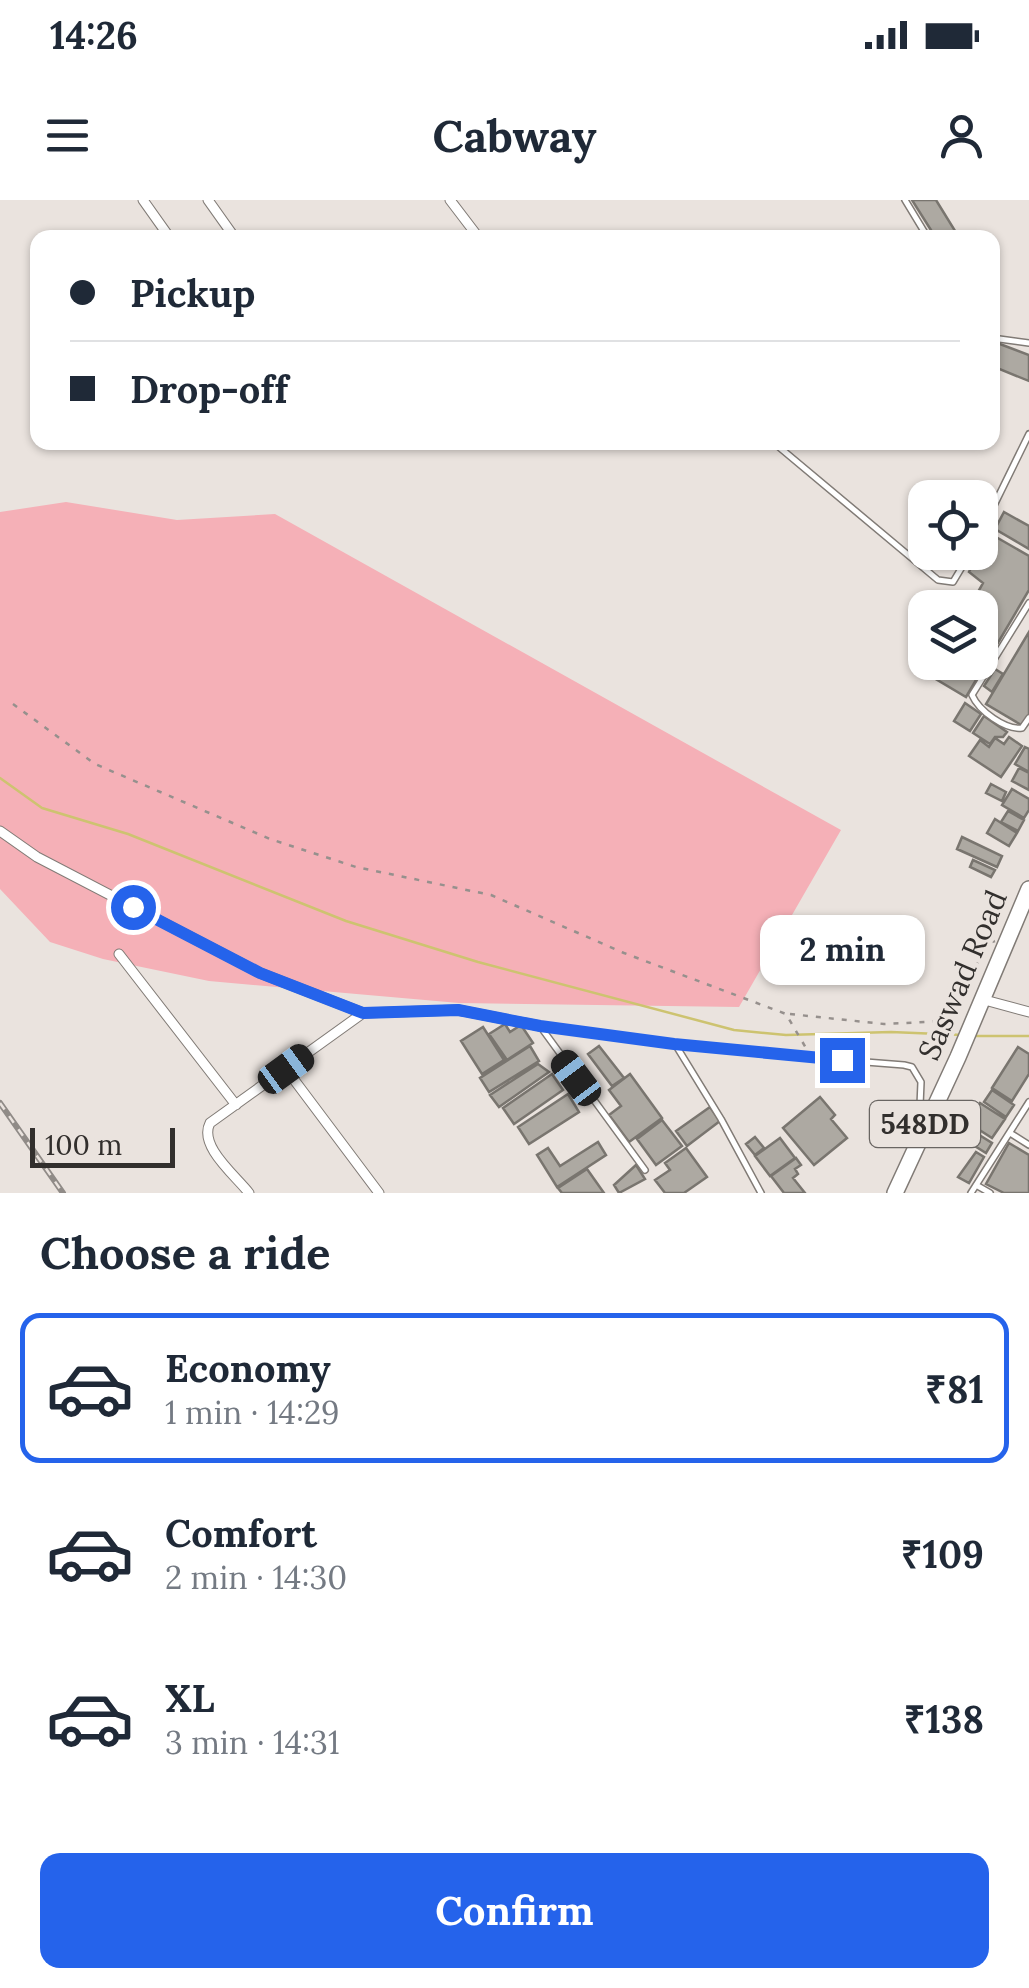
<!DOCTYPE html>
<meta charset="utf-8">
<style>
body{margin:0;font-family:Lora,serif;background:#f2f2f3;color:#1f2937;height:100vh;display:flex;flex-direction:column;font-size:38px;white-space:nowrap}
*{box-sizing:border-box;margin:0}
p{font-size:32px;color:#747a83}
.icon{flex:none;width:55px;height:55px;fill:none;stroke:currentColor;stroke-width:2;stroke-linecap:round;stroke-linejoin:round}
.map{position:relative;height:993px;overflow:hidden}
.details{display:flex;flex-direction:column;background:#fff;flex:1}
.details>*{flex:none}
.banner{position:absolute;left:30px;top:30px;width:970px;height:220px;border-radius:20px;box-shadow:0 2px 8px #0004;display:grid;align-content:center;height:220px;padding:0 40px;background:#fff}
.tools{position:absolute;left:908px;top:280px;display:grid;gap:20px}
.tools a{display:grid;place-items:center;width:90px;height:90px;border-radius:20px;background:#fff;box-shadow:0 2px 8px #0004;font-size:50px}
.scale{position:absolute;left:30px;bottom:25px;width:145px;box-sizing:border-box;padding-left:10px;border:5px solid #322f2d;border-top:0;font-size:28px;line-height:35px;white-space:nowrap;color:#322f2d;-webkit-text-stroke:8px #eae3de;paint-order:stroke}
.end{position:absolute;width:45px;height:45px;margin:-22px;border:12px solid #2563eb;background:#fff;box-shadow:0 0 0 5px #fff}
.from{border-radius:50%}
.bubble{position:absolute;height:70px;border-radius:20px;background:#fff;box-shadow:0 2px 8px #0004;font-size:32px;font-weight:700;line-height:70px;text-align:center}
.car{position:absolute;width:30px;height:60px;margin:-30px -15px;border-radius:12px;box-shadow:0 0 8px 2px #0007;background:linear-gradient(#222 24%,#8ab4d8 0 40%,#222 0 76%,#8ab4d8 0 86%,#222 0)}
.banner b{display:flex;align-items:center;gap:35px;height:95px;font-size:38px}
.banner b+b{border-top:2px solid #e0e1e3}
.banner i{width:25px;height:25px;background:#1f2937}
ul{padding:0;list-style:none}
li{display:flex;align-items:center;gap:30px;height:150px;margin:0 20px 15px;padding:0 20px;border:5px solid transparent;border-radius:20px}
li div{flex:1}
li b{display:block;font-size:38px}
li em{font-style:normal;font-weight:700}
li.current{border-color:#2563eb}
li>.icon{width:90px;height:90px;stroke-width:1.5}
h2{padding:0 40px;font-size:45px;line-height:120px}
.primary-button{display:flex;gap:20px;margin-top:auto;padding:20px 40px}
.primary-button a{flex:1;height:115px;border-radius:20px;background:#2563eb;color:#fff;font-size:40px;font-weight:700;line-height:115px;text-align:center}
.status{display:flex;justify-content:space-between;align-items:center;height:70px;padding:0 50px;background:#fff;direction:ltr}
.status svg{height:28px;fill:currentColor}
header{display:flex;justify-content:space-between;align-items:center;height:130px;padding:0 40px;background:#fff;font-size:45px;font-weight:700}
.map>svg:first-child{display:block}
.green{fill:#f5b0b7}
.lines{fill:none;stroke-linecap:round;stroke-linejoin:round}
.stream{stroke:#cdc370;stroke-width:2.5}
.building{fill:#ada9a2;stroke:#79756f;stroke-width:2.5}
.service-casing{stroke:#817b76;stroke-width:8}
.minor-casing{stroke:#817b76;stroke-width:11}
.trunk-casing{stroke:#817b76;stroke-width:18}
.path{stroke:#96908d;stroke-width:2.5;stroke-dasharray:5 8;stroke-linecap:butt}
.service{stroke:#fff;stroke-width:5}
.minor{stroke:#fff;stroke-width:9}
.trunk{stroke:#fff;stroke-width:15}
.rail-casing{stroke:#908b87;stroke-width:6}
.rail{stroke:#eae3de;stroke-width:2.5;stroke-dasharray:8;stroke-linecap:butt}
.route{stroke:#2563eb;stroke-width:12}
.labels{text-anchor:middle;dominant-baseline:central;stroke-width:10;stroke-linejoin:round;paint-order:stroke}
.shield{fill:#eae3de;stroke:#696562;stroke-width:2.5}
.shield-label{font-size:28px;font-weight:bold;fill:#322f2d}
.street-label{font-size:30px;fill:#322f2d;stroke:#eae3de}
</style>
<div class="status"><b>14:26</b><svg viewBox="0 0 49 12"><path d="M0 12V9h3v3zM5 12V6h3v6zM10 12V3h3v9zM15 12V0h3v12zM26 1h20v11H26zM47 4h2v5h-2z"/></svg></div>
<header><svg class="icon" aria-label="menu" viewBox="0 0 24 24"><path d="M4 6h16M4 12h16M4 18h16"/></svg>Cabway<svg class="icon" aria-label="person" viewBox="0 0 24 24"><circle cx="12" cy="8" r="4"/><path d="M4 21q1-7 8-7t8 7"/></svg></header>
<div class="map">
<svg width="1029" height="993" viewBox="0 0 1029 993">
<rect width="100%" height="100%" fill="#eae3de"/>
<!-- green -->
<path class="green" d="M66 302 177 320 275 314 841 630 739 807 459 803 209 781 103 759 50 742 0 689V312Z"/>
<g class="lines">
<!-- stream -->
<path class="stream" d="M0 578 42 608 128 634 346 721 478 762 734 830 786 835 891 832 963 835
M976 836H1029"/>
</g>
<!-- building -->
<path class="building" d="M912 0H936L957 34 936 38Z
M992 141 1029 155V181L992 166Z
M1004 312 1029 326V349L995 329Z
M989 333 1029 356V390L966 497 929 475 936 462H980V408H969L983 383 969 372Z
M1029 432V515L1023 526 986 504Z
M995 469 1003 474 992 492 984 486Z
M965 503 981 514 970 531 954 521Z
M984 516 1007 532 1003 537H995L990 544 973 533Z
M1009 537 1022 546 1001 577 969 556 980 540 989 547 995 538 1004 544Z
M1025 547 1029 549V572L1015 564Z
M1019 568 1029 573V590L1012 581Z
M991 584 1006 592 1002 601 986 593Z
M1012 589 1029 599V610L1024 618 1002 605Z
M1008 611 1024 620 1018 631 1001 622Z
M995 619 1017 633 1009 646 987 633Z
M962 637 1002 656 997 667 957 649Z
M973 660 995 670 991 677 970 667Z
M505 824 510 832 521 825 533 843 507 860 489 834Z
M483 827 504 860 482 874 461 841Z
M530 846 539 861 489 892 480 878Z
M599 846 624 878 612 886 588 854Z
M1018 847 1029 854V874L1012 901 992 888Z
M538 864 549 872 499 907 490 895Z
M552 874 563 890 514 924 503 908Z
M630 874 662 918 629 942 609 915 621 906 609 890Z
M992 890 1014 905 1006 917 984 902Z
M568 894 579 912 529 944 518 927Z
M820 897 835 915 831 919 847 938 814 965 783 928Z
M980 903 1005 919 992 938 967 922Z
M710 907 720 921 687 946 676 931Z
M662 920 682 946 656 965 637 939Z
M968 928 992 943 986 953 962 938Z
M755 937 764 948 755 955 746 944Z
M780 938 795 958 770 976 755 956Z
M598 942 606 955 557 987 537 955 548 948 560 966Z
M1009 943 1029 955V993H1004L986 984Z
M686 948 707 977 684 993H665L655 980 670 970 665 963Z
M976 952 984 957 969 983 958 977Z
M796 958 801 965 795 969 798 974 793 978 805 993H784L771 976Z
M636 965 645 979 619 993 614 985Z
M587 969 604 993H562L558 988Z"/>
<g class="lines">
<!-- service casing -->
<g class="service-casing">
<path id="service" d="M905 0 928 38
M992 138 1029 143
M773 242 938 380 953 382 971 352
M980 334 1029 234
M1029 403 972 495C979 511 1005 530 1022 528L1029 518
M540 826 764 854 904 865 912 867 921 882 919 929
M540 826 645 970
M675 844 721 919 761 993
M1010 933 1029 945
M976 985 990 993
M971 993 1029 902"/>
</g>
<!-- minor casing -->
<g class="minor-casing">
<path id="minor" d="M143 0 170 38
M208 0 235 38
M450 0 479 38
M0 631 37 657 260 773 363 813 458 810 540 826
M119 754 236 905
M981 799 1029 812
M286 869 379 993
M249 993C236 976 198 946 210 923L363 813"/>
</g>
<!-- trunk casing -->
<g class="trunk-casing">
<path id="trunk" d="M895 993 958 857 1029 689"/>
</g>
<!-- path -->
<path class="path" d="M13 504 95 564 270 639 356 667 491 695 624 753 786 814 806 848
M790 814 884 824 945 821 989 743 995 741"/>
<!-- service -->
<use href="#service" class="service"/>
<!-- minor -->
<use href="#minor" class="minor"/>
<!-- trunk -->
<use href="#trunk" class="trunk"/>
<!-- rail casing -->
<g class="rail-casing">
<path id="rail" d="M0 903 63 993"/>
</g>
<!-- rail -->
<use href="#rail" class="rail"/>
</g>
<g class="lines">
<!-- route -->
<path class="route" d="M133 707 260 773 363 813 458 810 540 826 674 844 842 860"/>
</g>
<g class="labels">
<!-- shield labels -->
<rect class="shield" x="870" y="901" width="110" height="46" rx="8"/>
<g class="shield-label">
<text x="925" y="924">548DD</text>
</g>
<!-- street labels -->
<g class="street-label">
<text transform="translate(962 775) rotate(-67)">Saswad Road</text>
</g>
</g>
</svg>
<div class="tools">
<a><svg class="icon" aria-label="locate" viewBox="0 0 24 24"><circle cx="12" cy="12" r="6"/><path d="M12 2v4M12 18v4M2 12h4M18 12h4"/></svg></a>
<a><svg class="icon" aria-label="layers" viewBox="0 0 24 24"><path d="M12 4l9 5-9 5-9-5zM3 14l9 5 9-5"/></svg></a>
</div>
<div class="scale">100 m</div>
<i class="end from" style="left:133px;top:707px"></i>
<i class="end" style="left:842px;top:860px"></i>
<div class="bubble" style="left:760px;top:715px;width:165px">2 min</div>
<i class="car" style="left:286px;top:869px;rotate:54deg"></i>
<i class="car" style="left:576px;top:878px;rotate:323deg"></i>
<div class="banner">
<b><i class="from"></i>Pickup</b>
<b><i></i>Drop-off</b>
</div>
</div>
<section class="details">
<h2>Choose a ride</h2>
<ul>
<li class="current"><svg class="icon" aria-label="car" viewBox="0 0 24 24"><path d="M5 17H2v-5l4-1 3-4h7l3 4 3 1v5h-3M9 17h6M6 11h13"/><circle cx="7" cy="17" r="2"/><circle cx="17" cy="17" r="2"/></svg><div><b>Economy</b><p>1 min · 14:29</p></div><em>₹81</em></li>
<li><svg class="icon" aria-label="car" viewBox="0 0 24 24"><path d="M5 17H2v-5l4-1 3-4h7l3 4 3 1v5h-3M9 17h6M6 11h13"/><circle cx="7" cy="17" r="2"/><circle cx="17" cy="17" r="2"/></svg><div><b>Comfort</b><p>2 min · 14:30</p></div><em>₹109</em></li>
<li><svg class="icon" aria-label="car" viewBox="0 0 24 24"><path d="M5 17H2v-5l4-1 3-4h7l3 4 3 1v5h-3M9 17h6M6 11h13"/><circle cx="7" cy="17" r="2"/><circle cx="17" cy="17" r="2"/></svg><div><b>XL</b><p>3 min · 14:31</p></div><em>₹138</em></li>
</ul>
<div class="primary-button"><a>Confirm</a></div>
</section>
